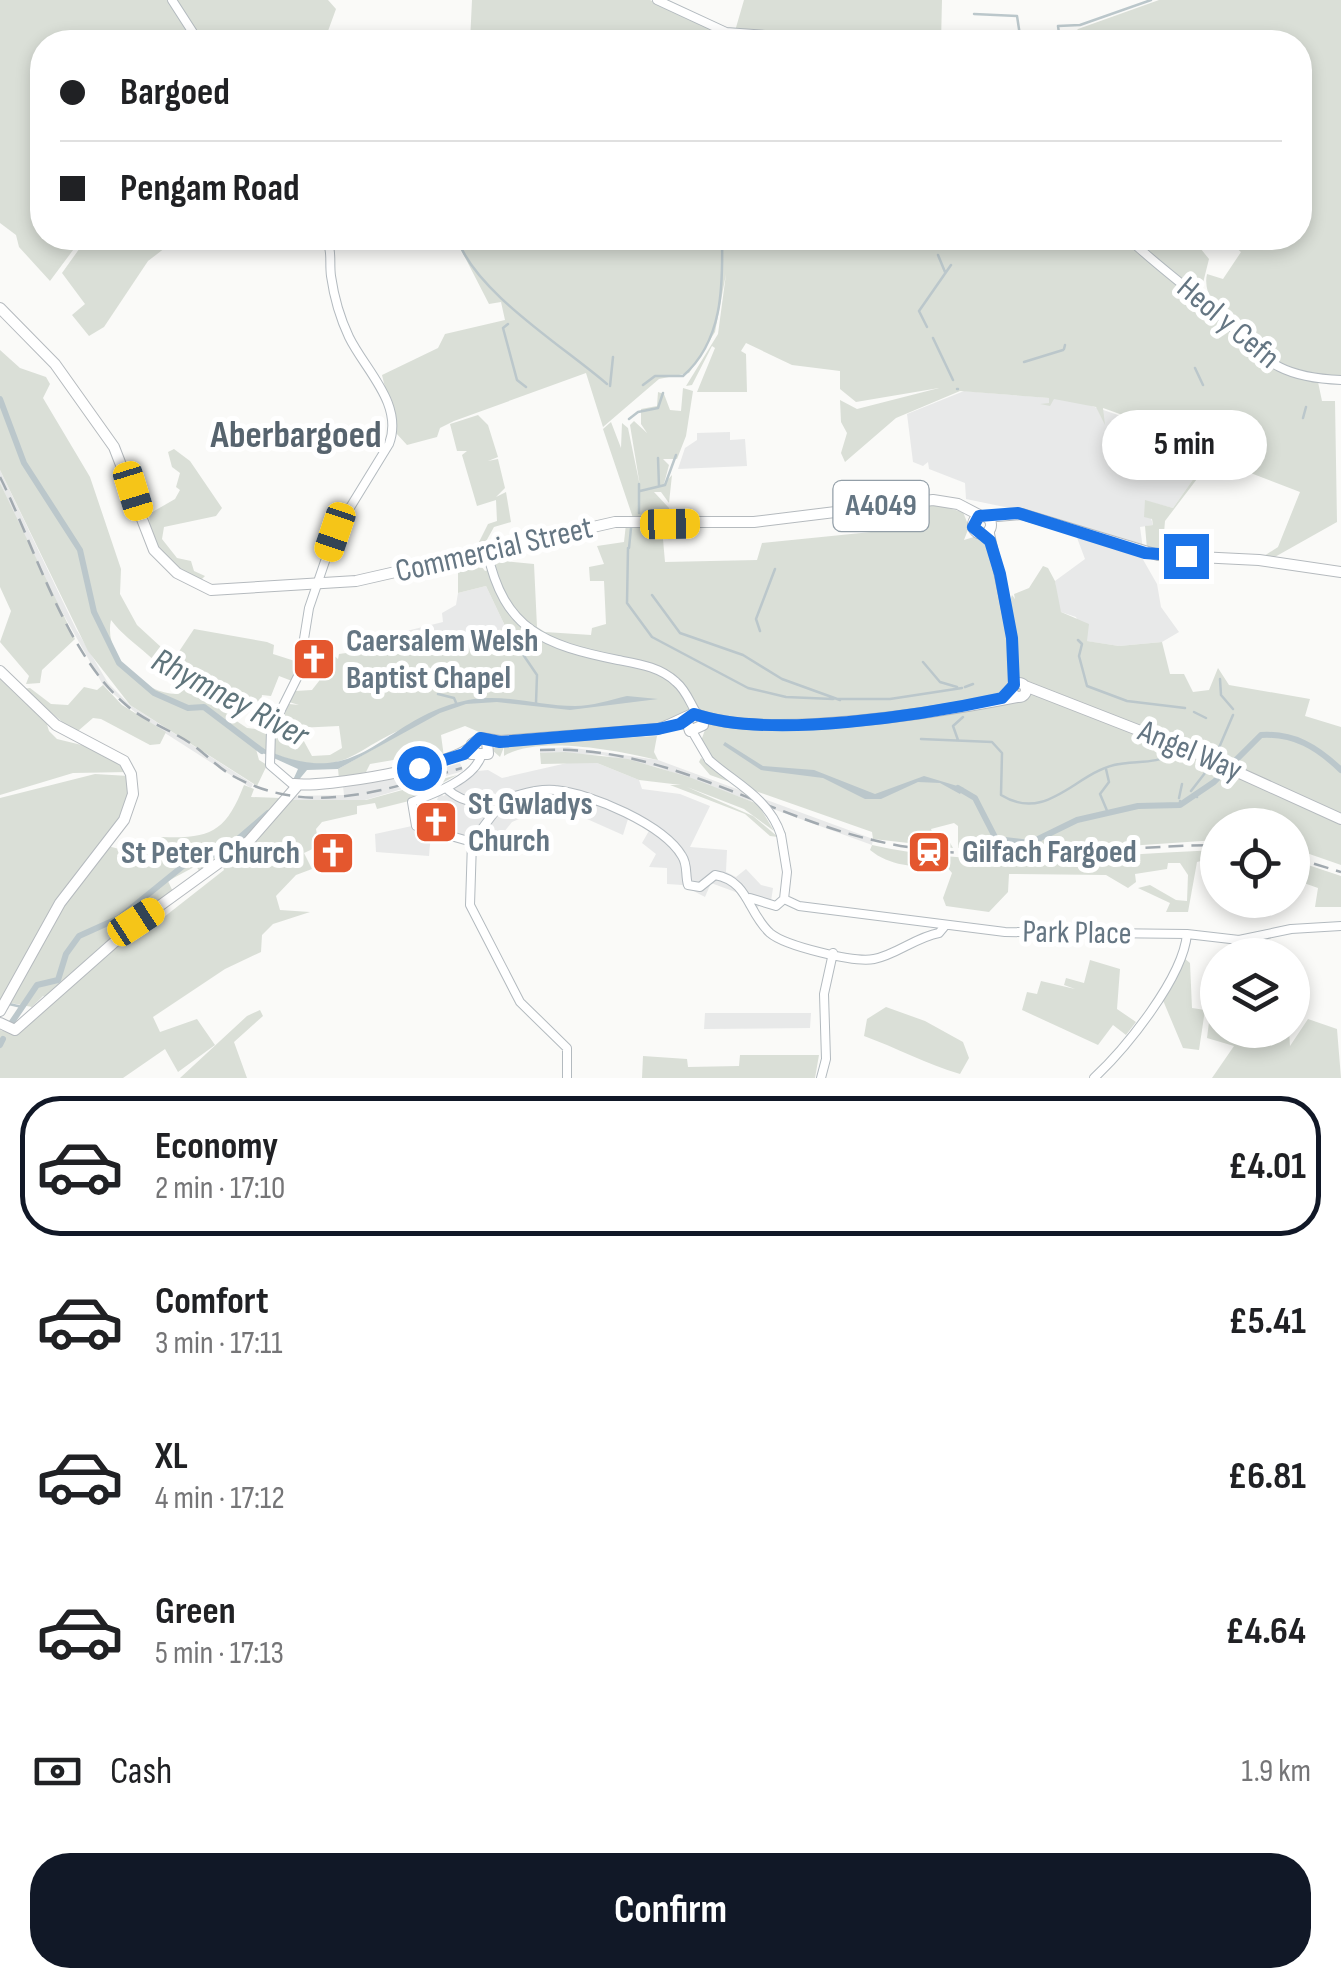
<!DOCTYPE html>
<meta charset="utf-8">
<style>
body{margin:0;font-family:"Sofia Sans Condensed",sans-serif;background:#f2f2f2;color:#202124;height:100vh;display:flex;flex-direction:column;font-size:38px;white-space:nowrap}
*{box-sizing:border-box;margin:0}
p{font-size:32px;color:#757577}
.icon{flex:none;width:55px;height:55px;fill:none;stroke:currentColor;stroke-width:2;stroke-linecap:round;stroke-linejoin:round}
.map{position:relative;height:1078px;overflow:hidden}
.details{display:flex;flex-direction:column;background:#fff;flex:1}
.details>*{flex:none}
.top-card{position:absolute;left:30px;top:30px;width:1282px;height:220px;border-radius:40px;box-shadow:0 5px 15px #0003;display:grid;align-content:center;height:220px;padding:0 30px;background:#fff}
.fabs{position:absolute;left:1200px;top:808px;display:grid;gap:20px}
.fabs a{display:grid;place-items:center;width:110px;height:110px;border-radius:50%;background:#fff;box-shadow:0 5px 15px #0003;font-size:50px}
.end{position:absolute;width:45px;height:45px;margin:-22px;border:12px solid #1a73e8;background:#fff;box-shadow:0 0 0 5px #fff}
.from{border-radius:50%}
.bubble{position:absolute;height:70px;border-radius:35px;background:#fff;box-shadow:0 5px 15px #0003;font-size:32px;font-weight:700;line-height:70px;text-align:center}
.car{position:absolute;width:30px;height:60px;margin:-30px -15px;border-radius:12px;box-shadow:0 0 8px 2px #0007;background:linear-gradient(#f5c518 24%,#345 0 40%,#f5c518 0 76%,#345 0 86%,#f5c518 0)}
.top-card b{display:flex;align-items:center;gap:35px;height:95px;font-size:38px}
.top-card b+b{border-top:2px solid #e0e0e0}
.top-card i{width:25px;height:25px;background:#202124}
ul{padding:18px 0 0;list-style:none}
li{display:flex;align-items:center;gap:30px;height:140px;margin:0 20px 15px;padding:0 10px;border:5px solid transparent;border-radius:40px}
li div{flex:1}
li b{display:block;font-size:38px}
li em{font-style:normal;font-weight:700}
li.active{border-color:#111827}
li>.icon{width:90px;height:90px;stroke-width:1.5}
.pay{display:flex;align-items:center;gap:25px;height:110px;padding:0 30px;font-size:38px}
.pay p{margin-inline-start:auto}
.primary-button{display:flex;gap:20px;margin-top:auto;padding:20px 30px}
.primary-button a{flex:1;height:115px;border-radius:40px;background:#111827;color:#fff;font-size:40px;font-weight:700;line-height:115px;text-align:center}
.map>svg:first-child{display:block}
.built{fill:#e8e9e9}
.green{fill:#dadfd7;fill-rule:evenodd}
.water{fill:#bbc7cb}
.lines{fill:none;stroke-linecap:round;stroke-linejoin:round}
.stream{stroke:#bbc7cb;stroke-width:2.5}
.river{stroke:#bbc7cb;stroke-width:6}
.secondary-casing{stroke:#b3babf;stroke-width:10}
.primary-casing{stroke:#b5babe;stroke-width:12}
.secondary{stroke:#fff;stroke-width:8}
.primary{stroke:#fff;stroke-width:10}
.rail{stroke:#a2aab0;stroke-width:2.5;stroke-dasharray:15 8;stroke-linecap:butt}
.secondary-bridge-casing{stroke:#b3babf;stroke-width:10;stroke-linecap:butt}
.secondary-bridge{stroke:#fff;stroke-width:8}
.route{stroke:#1a73e8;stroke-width:12}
.labels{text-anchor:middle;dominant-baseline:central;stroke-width:10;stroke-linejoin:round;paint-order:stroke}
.shield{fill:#fff;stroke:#939fa8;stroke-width:2.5}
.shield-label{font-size:30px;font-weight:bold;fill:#657683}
.street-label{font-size:32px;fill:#657683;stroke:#fff}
.poi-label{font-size:32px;font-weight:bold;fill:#657683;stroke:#fff;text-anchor:start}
.water-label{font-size:35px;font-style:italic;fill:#60757c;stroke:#fff}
.quarter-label{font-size:38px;font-weight:bold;fill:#57646e;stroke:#fff}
</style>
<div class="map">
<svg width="1341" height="1078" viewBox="0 0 1341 1078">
<rect width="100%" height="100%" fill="#fafaf8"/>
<!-- built -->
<path class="built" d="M964 391 1074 400 1215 448 1173 508 1146 501 1153 525 1140 527 1143 549 1034 513 966 499 965 483 929 469 928 462 923 466 913 462 907 414Z
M730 432V440L745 439 747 466 678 469 685 448 697 440V433Z
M0 470 76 629 108 683 130 705 253 784 251 788 143 719 103 685 43 578 0 483Z
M1076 535 1141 556 1157 584 1161 607 1179 632 1162 642 1119 646 1086 641 1076 617 1061 612 1057 603 1055 581 1085 559Z
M486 586 506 628 436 647 384 649 382 637 443 622 442 613 456 605 458 593Z
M568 747 658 760 873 839 872 845 657 767 602 755 540 753V749Z
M460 763 463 771 365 800H292L293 796 344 795 343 786 399 773 401 780Z
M567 763H597L639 780 642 789 680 794 710 806 690 847 727 850 726 872 736 877 746 869 761 885 773 888 770 908 760 904 757 909 746 908 741 894 711 883 705 897 682 885 667 884V868L649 867 656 854 642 843 650 829 628 819 623 835 560 807 543 809 512 822 495 843 453 832 456 811 437 800 439 794 444 796 452 785 478 771 488 770 502 778Z
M412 826 431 834 429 856 376 852 375 834Z
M705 1013H811L810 1028 704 1029Z"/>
<!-- green -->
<path class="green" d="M0 0H168L189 31 181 42H42V238H82L50 281 19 247 16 235 0 223Z
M176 0H328L336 9 324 42H203Z
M472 0H650L723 34 785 42H470Z
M744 0H942L941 42H875L735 31Z
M1159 0H1341V377C1320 375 1297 375 1278 364 1252 349 1199 307 1207 274L1223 279 1241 252 1235 247 1242 238H1300V42H1048L1059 35 1070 38 1078 29Z
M87 238H178L148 261 104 327 89 336 72 315 85 304 62 273Z
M455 238H1125C1151 260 1178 281 1204 304 1246 342 1259 368 1318 382L1322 401H1335L1337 522 1273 558 1264 556 1278 547 1300 492 1248 472 1252 462 1219 450 1165 521 1164 533 1176 531 1179 551 1153 552 1147 549 1145 526 1153 525 1152 519 1144 517 1145 500 1173 508 1215 448 1103 408 1105 425 1096 407 1054 399 1050 406 1040 404 1049 403V398L960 391 896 418 845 462 841 453 847 433 841 422 840 400 857 409 939 388 856 402 840 389V371L792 365 746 343 741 351 746 354 747 392H697L715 348 712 346 692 385 686 386 718 334 726 274 715 332 689 373 659 379 603 427 586 373 454 421 440 428 437 437 407 445 396 433 382 375 438 348 445 334 505 320 501 302 489 304Z
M1132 238H1192L1209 259 1200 295Z
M0 350 20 368 46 377 50 384 43 398 90 477 121 569 120 594 137 625 174 659 194 629 267 642 274 645 273 654 298 662 292 681 279 676 271 696 262 695 261 702 249 701V705L277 712 242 710 232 718 247 728 266 730V750L256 749 259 760 267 765 257 786 130 705 88 651 0 470ZM111 620C129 645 171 664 176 694 142 693 103 655 111 620Z
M683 388 693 391 686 436 677 459H663L669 465 664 484 672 475 669 503 661 492H654L669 508 668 519 633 518 603 429 611 422 621 448 622 423 628 428 640 486 630 425 634 421 647 433 641 424V409L657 406 658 392 664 394 670 410 681 411Z
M478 415 488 425 498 457 488 461 498 459 505 488 496 497 506 492 511 522 494 527 484 545 479 542 488 524 497 521 496 500 477 506 462 455 467 451H457L450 424Z
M174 449 190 461 222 508 216 516 164 527 162 539 177 558 191 561 194 571 205 576 197 584C171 564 150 550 149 514L175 499 180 490 176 487 180 473 172 467 168 452Z
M0 483 75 639 42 670 40 683 26 684 29 676 0 642 11 611 0 587Z
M929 503 963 512 969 527 964 540 977 536 986 543 1001 601H1010L1012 595 1015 599 1014 594 1029 588 1043 566 1048 568 1055 581 1061 612 1089 624 1087 641 1119 646 1162 642 1170 674H1184L1193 692 1209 690 1218 668 1229 685 1310 699 1305 716 1341 727V865L1298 850 1295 842 1293 844 1292 825H1218L1217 840 1007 854 958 848V826L954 823 931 829 933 834 944 832 953 848 873 839 872 832 710 775 699 762 701 758 707 762 701 741 706 727 696 709 685 711 672 724 491 737 465 726 441 735 444 757 407 766 405 758 370 764 366 772 339 779 338 769 418 724C354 742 351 784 272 753V738L300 734 312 756 330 755 342 748 339 726 277 729 289 704 299 705 289 702 295 691 312 690 319 681V673H301L304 651 332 654 338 659 339 654C398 646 448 646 506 628L486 586 458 593V565L477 561 485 571 492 569 493 554 503 550 504 561 534 564 537 627 545 632 591 635 592 628 606 624 604 581H590L589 567 604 564 597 546 624 542 626 524 662 528 665 562 757 560 762 543 871 532 885 516 884 509Z
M0 675 45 718 49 731 57 739 106 751 129 772 73 773 0 795Z
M103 685 122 705 166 732 160 744 150 745 101 719 93 718 78 731 72 730 23 689 30 688 51 704 68 705 84 687 97 690Z
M657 736 654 752 658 760C617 750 537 735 504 756V747L500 757 492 750 498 744Z
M565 752 628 759 689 777 758 804 774 831 744 809 687 787 753 816 778 837 770 836 745 814 670 785H681L639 780 597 763 541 764 540 753Z
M95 774 129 776 131 789 108 846 141 855 162 837C210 839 226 832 244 785L254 789 251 797 281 798 271 822 292 800H366L457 775 409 801 377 809 375 803 357 806V814L322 822 316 829 319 846 304 853 312 869 296 875 276 896 280 910 310 912 273 924 262 935 261 952 225 969 153 1017 160 1032 197 1019 215 1045 178 1072 165 1049 123 1078H0V1030L14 1034 48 999 43 996 32 1007 0 1001V798ZM221 862 224 870 136 939 130 931 111 941 109 932 124 917 130 925 174 894 168 881 196 866 202 875Z
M872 845C984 870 1101 855 1217 850L1218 857 1197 862 1188 912H1166L1170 903 1138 888 1150 885 1176 900 1187 901 1188 875 1180 863H1168L1167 869 1135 874 1136 882 1128 888 1106 875 1009 874 1008 892 989 912 946 906 943 898 952 873 947 867C920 867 892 868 870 850Z
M1308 865 1341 876V907H1315L1318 888 1301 882 1293 895 1295 872Z
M1184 958 1190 963 1192 1008 1205 1010 1199 1050 1183 1048 1162 998Z
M1090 960 1120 969 1117 1009 1136 1022 1126 1035 1113 1025 1098 1045 1022 1010 1027 992 1037 994 1041 981 1075 989 1064 985 1066 978 1084 983Z
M1217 993 1218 1030H1289L1290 1046 1308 1019 1337 1029 1341 1078H1212L1234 1046 1207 1038 1211 1006Z
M886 1007 925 1021 963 1042 969 1058 960 1074C926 1064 897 1048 864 1036L867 1019Z
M260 1010 263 1016 234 1042 247 1078H180L247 1016Z
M740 1055H819L815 1078H642L643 1056 687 1059 688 1067 739 1066Z"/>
<!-- water -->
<path class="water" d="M627 696 658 699 570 710 497 702 466 704 440 713 338 769 307 770 297 782 293 780 298 769 256 750 258 746C363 798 378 718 468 700 505 693 539 706 575 706 592 706 610 700 627 696Z
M725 742 763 766 814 770 875 794 924 776 964 788 960 794 940 783 918 782 881 799H865L823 778 761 770 723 745Z"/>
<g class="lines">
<!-- stream -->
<path class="stream" d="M974 14 1017 16 1021 42
M542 42 565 35 603 42
M1043 42 1059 33 1058 26 1080 25 1151 0
M457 238C475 292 563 346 607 384
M1023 238 1026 248
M938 255 945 272
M508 324 503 328 517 380 526 387
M927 327 919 311 951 265
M933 338 953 380
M1064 349 1065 345
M1024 362 1063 350
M1195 368 1203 385
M643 385 655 376H683C723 341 723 286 722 238
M610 386 613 357
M957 389H958
M1303 418 1306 407
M629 419 638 412 658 408 663 393
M658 458 659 486
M639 484V513
M640 491 665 485 676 455
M628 548 627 603 652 637 748 688 786 697 833 699
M629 548 631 528
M652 595 680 633 743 655 782 679 840 700
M760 631 756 619 775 569
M1078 640 1082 644 1079 656 1087 686 1127 701 1185 708
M520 650 537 675 536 703
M923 662 940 682 957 687
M1220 679 1221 695 1233 709
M965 687 973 684
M438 694 454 698 457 705
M837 699H890L962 688
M1194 712 1206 718
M921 739 992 742 1002 753 1001 795C1046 823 1074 775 1114 765 1134 760 1156 765 1174 753
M958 740 953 726 963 717
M1215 757 1233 715
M1106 769 1109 782 1100 794 1108 813
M1191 791 1212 764
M1194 794 1197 797
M1179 798 1182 784
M1180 805V801
M9 1004 22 1007"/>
<!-- river -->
<path class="river" d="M0 399 24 463 80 550 94 612 119 663 154 693 188 708 204 707 262 751
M958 788 975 798 996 839 1030 843 1077 820 1138 806 1180 805 1214 782 1261 735C1294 733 1317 747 1341 770
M10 1025 37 985 58 980 66 954 79 936 119 918 183 866 224 851 268 813
M0 1045 3 1039"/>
<!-- secondary casing -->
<g class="secondary-casing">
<path id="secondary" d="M172 0 199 42
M657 0 726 32 860 42
M1128 238C1154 263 1183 284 1211 308 1262 351 1265 377 1341 380
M989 529 1012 638 1014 685
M487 551C504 631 545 645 618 660 639 664 660 667 676 682 686 690 690 703 697 714
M692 731 709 760
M291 783 270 765 271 730 298 676 309 608 335 532 389 444C404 404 365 370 349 337 340 318 334 297 331 276 329 261 333 251 325 238
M446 788C480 821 520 786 555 790 591 793 664 825 682 856 688 865 685 875 688 885L700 887 715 875C749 881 747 912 770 933 785 946 855 963 874 959 896 955 916 937 939 933L944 927
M509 801 496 810 472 842 470 905 520 1002 567 1048V1078
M781 835 787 872 784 899
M472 842 416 826 412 802C433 794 474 779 481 756
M750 898 776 906 784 899 799 906 1005 932 1187 934 1239 940 1291 929 1341 926
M821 1078 826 1059 824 994 833 953
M1094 1078C1126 1048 1183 978 1187 934"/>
</g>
<!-- primary casing -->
<g class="primary-casing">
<path id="primary" d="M0 308 55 364 114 447 154 550 177 573 211 590 356 581 615 522H754L933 500 958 504 981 516
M973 525a9 9 0 1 1 18 0a9 9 0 1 1-18 0Z
M986 517 1022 514 1158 555 1259 560 1341 572
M0 671 56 725 124 761 131 774 133 794 124 820 60 903 0 1011
M1012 690a7 7 0 1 1 14 0a7 7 0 1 1-14 0Z
M1025 686 1189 750 1341 819
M701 716C774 739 940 712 1017 697
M471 754H488L487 740
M475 754 472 744 481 738 500 741 658 729C671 725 682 718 695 713L702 717 703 725 690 731 686 719
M294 784C325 788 451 767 472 746
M0 1023 15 1030 136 923 249 841 298 785"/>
</g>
<!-- secondary -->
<use href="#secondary" class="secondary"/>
<!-- primary -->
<use href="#primary" class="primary"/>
<!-- rail -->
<path class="rail" d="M0 477C35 547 65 652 125 704 144 721 169 729 190 743 205 753 217 767 233 776 310 818 383 790 462 768
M540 750C671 744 767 820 891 844 1000 866 1108 846 1218 845
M1292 857 1341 872"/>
<!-- secondary-bridge casing -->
<g class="secondary-bridge-casing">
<path id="secondary-bridge" d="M709 760C736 784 769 798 781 835"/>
</g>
<!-- secondary-bridge -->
<use href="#secondary-bridge" class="secondary-bridge"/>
</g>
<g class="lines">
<!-- route -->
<path class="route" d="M419 768 464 754 480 738 500 742 658 729 680 724 694 714C770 740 923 715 1002 698L1014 685 1012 638 1000 574 990 541 973 527 979 516 1018 513 1145 553 1186 556"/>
</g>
<!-- icons -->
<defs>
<g id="church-square" transform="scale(2.25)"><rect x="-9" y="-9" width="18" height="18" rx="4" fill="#e4572e" stroke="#fff"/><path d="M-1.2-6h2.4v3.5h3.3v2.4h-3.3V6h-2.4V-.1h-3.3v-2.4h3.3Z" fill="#fff"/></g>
<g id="station-square" transform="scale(2.25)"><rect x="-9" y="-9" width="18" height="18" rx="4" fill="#e4572e" stroke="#fff"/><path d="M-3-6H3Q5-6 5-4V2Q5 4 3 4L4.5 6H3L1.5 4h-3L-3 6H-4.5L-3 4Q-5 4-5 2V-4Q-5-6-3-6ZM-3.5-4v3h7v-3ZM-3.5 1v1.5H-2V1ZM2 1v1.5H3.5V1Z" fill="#fff"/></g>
</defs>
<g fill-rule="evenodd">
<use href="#church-square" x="314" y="659"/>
<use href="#church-square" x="436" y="822"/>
<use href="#station-square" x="929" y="852"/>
<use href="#church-square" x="333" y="853"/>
</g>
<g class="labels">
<!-- shield labels -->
<rect class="shield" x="833.5" y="481" width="95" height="50" rx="8"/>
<g class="shield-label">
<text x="881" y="506">A4049</text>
</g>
<!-- street labels -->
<g class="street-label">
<text transform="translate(1228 323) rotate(40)">Heol y Cefn</text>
<text transform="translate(494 550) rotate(-13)">Commercial Street</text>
<text transform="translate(1190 751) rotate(23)">Angel Way</text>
<text transform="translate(1077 933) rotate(1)">Park Place</text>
</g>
<!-- poi labels -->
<g class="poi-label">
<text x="346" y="641">Caersalem Welsh<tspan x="346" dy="37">Baptist Chapel</tspan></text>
<text x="468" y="804">St Gwladys<tspan x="468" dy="37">Church</tspan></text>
<text x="962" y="852">Gilfach Fargoed</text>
<text x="300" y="853" text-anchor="end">St Peter Church</text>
</g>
<!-- water labels -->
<g class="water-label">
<text transform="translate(230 698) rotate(28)">Rhymney River</text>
</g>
<!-- quarter labels -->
<g class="quarter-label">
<text x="296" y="435">Aberbargoed</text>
</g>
</g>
</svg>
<div class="fabs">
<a><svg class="icon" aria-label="locate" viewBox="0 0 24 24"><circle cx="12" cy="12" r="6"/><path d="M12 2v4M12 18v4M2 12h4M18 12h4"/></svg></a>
<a><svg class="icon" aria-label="layers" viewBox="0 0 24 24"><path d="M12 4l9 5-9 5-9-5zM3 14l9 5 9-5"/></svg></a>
</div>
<i class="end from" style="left:419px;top:768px"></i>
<i class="end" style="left:1186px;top:556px"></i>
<div class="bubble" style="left:1102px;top:410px;width:165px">5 min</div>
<i class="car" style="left:133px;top:491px;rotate:163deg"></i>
<i class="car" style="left:670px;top:524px;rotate:89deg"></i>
<i class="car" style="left:335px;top:532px;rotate:199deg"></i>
<i class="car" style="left:136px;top:922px;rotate:57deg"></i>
<div class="top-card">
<b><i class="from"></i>Bargoed</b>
<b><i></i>Pengam Road</b>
</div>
</div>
<section class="details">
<ul>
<li class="active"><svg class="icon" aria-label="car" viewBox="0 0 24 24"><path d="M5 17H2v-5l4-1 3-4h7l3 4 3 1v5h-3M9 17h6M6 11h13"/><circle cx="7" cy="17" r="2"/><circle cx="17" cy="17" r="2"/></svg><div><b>Economy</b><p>2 min · 17:10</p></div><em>£4.01</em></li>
<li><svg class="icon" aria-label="car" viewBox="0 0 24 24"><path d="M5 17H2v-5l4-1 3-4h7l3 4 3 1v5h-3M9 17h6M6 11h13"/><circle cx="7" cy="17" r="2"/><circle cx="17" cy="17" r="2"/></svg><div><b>Comfort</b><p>3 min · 17:11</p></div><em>£5.41</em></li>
<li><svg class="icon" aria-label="car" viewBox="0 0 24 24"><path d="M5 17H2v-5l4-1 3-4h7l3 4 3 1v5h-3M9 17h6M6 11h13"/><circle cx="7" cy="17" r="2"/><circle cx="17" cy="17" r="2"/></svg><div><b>XL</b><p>4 min · 17:12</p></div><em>£6.81</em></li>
<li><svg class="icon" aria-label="car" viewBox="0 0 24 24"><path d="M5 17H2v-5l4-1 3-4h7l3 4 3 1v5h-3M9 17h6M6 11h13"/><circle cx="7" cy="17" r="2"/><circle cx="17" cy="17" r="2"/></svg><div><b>Green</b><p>5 min · 17:13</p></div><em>£4.64</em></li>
</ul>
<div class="pay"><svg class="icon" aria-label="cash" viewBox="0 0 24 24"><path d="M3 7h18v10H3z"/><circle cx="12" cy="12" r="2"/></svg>Cash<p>1.9 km</p></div>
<div class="primary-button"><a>Confirm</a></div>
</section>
